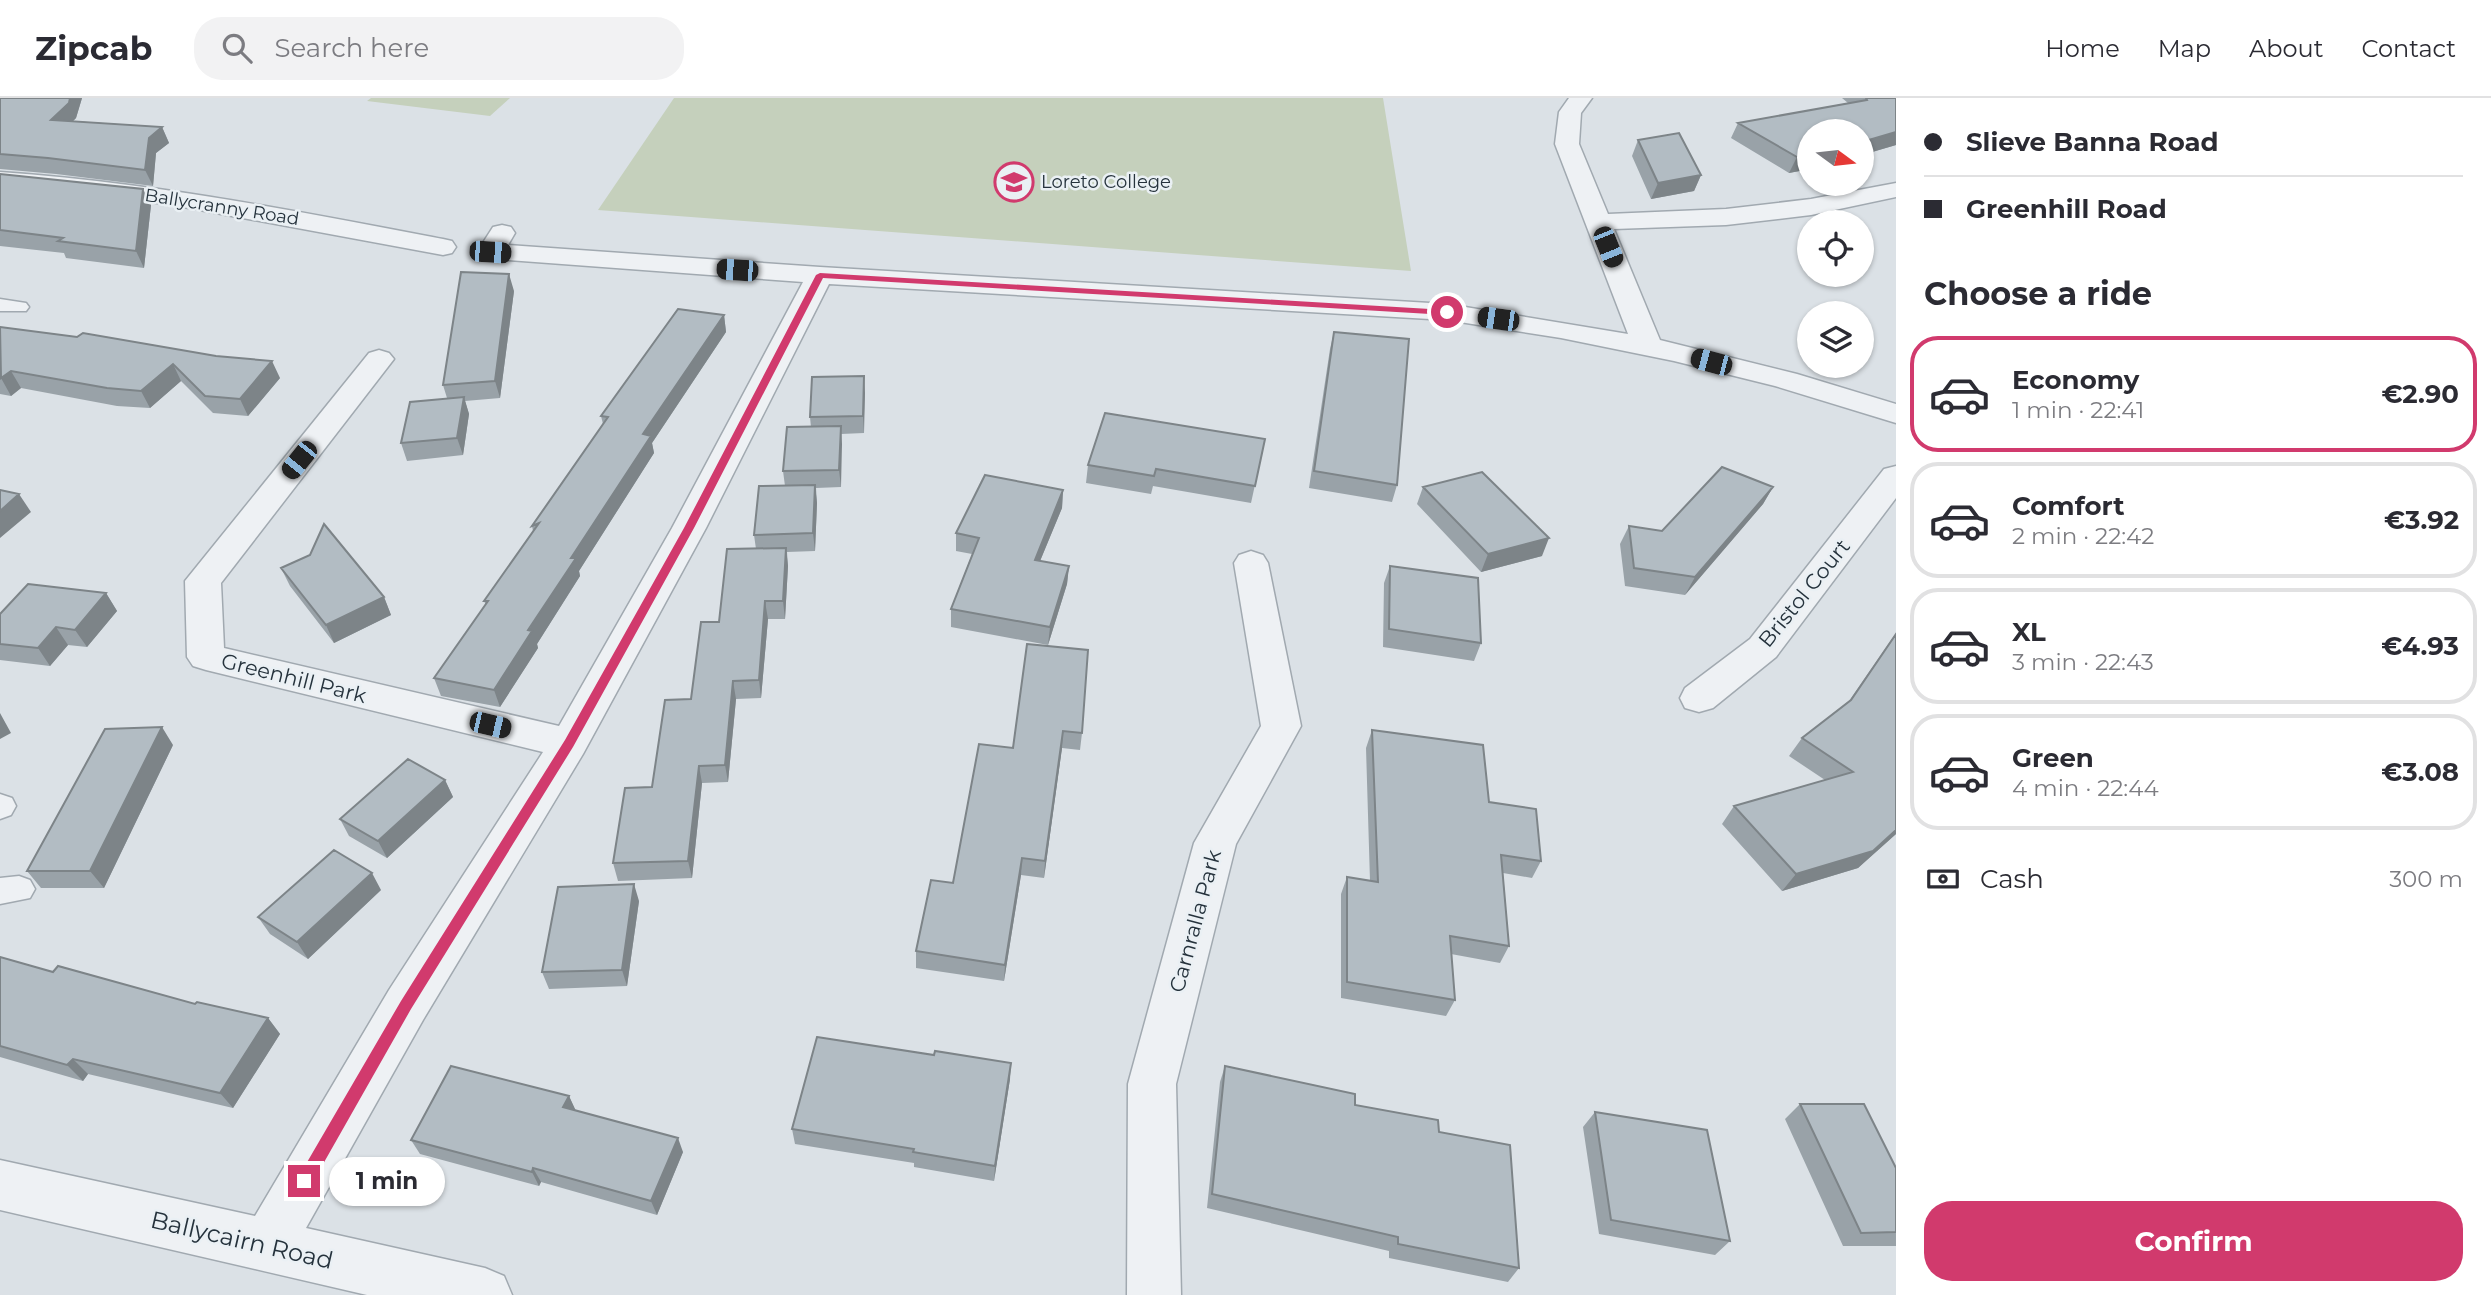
<!DOCTYPE html>
<meta charset="utf-8">
<style>
body{margin:0;font-family:Montserrat,sans-serif;background:#f2f2f3;color:#2b2b33;height:100vh;display:flex;flex-direction:column;font-size:26px;white-space:nowrap}
*{box-sizing:border-box;margin:0}
p{font-size:23px;color:#7c7c81}
.icon{flex:none;width:38px;height:38px;fill:none;stroke:currentColor;stroke-width:2;stroke-linecap:round;stroke-linejoin:round}
.map{position:relative;flex:1;overflow:hidden}
.drawer{display:flex;flex-direction:column;background:#fff;width:595px}
.drawer>*{flex:none}
.hud{display:grid;align-content:center;height:154px;padding:0 28px;background:#fff}
.needle{width:46px;rotate:105deg}
.tools{position:absolute;left:1797px;top:21px;display:grid;gap:14px}
.tools a{display:grid;place-items:center;width:77px;height:77px;border-radius:50%;background:#fff;box-shadow:0 2px 5px #0004;font-size:35px}
.end{position:absolute;width:32px;height:32px;margin:-16px;border:9px solid #d13a6d;background:#fff;box-shadow:0 0 0 4px #fff}
.from{border-radius:50%}
.bubble{position:absolute;height:49px;border-radius:24px;background:#fff;box-shadow:0 2px 5px #0004;font-size:23px;font-weight:700;line-height:49px;text-align:center}
.car{position:absolute;width:21px;height:42px;margin:-21px -10px;border-radius:9px;box-shadow:0 0 5px 2px #0007;background:linear-gradient(#222 24%,#8ab4d8 0 40%,#222 0 76%,#8ab4d8 0 86%,#222 0)}
.hud b{display:flex;align-items:center;gap:24px;height:66px;font-size:26px}
.hud b+b{border-top:2px solid #e1e1e2}
.hud i{width:18px;height:18px;background:#2b2b33}
ul{padding:0;list-style:none}
li{display:flex;align-items:center;gap:21px;height:116px;margin:0 14px 10px;padding:0 14px;border:4px solid #e1e1e2;border-radius:28px}
li div{flex:1}
li b{display:block;font-size:26px}
li em{font-style:normal;font-weight:700}
li.on{border-color:#d13a6d}
li>.icon{width:63px;height:63px;stroke-width:1.5}
h2{padding:0 28px;font-size:32px;line-height:84px}
.pay{display:flex;align-items:center;gap:18px;height:77px;padding:0 28px;font-size:26px}
.pay p{margin-inline-start:auto}
.action{display:flex;gap:14px;margin-top:auto;padding:14px 28px}
.action a{flex:1;height:80px;border-radius:28px;background:#d13a6d;color:#fff;font-size:28px;font-weight:700;line-height:80px;text-align:center}
header{display:flex;align-items:center;gap:42px;box-sizing:border-box;height:98px;padding:0 35px;background:#fff;border-bottom:2px solid #e1e1e2}
header strong{font-size:33px}
nav{display:flex;gap:38px;margin-inline-start:auto;font-size:24px}
.search{width:490px;height:63px;background:#f2f2f3;display:flex;align-items:center;gap:18px;box-sizing:border-box;padding:0 24px;border-radius:28px;color:#7c7c81;font-size:26px}
main{display:flex;flex:1;min-height:0}
.map>svg:first-child{display:block}
.green{fill:#c5d0bc}
.lines{fill:none;stroke-linecap:round;stroke-linejoin:round}
.service-casing{stroke:#a1a9b0;stroke-width:3}
.minor-casing{stroke:#a1a9b0;stroke-width:3}
.service{fill:#eef1f4;fill-rule:evenodd}
.minor{fill:#eef1f4;fill-rule:evenodd}
.wall{fill:#99a2a8}
.shaded-wall{fill:#7d8488}
.building{fill:#b2bcc3;stroke:#7d8488;stroke-width:2}
.route{fill:#d13a6d}
.labels{text-anchor:middle;dominant-baseline:central;stroke-width:5;stroke-linejoin:round;paint-order:stroke}
.far-poi-label{font-size:18px;fill:#25323c;stroke:#eaf0f4;text-anchor:start}
.far-street-label{font-size:18px;fill:#25323c;stroke:#eaf0f4}
.street-label{font-size:21px;fill:#25323c;stroke:#eaf0f4}
.near-street-label{font-size:24px;fill:#25323c;stroke:#eaf0f4}
</style>
<header>
<strong>Zipcab</strong>
<div class="search"><svg class="icon" aria-label="search" viewBox="0 0 24 24"><circle cx="10" cy="10" r="6"/><path d="M15 15l6 6"/></svg>Search here</div>
<nav><a>Home</a><a>Map</a><a>About</a><a>Contact</a></nav>
</header>
<main>
<div class="map">
<svg width="1896" height="1197" viewBox="0 0 1896 1197">
<rect width="100%" height="100%" fill="#dbe1e6"/>
<!-- green -->
<path class="green" d="M371 0H510L490 18 367 3Z
M674 0H1383L1411 173 598 112Z"/>
<g class="lines">
<!-- service casing -->
<g class="service-casing">
<path id="service" d="M0 201 26 205 29 209 26 213H0Z
M0 696 12 700 16 708 11 717 0 721Z
M19 778 30 782 35 791 30 800 0 806V780Z"/>
</g>
<!-- minor casing -->
<g class="minor-casing">
<path id="minor" d="M1569 0H1592L1581 15 1579 46 1608 116 1726 111 1811 101 1896 85V99L1811 117 1726 127 1614 131 1660 242 1797 276 1896 306V325L1775 288 1674 263 1561 240 1447 222 829 186 706 430 583 656 423 922 306 1130 485 1170 504 1178 512 1197H367L0 1112V1062L255 1118 389 892 543 654 206 572 193 568 187 559 185 483 369 255 379 252 389 255 394 261 221 485 224 550 559 628 672 430 803 184 481 160 477 154 493 129 502 127 511 129 515 135 508 147 820 169 1447 206 1628 236 1555 46 1559 14Z
M0 74C150 84 296 113 443 141L452 143 456 149 452 155 443 157 167 106 0 88Z
M1896 368V400L1776 559 1713 610 1699 614 1685 610 1680 600 1685 590 1750 541 1884 371Z
M1251 453 1263 457 1268 465 1301 628 1236 746 1176 986 1181 1197H1127L1128 986 1194 745 1261 628 1234 465 1239 457Z"/>
</g>
<!-- service -->
<use href="#service" class="service"/>
<!-- minor -->
<use href="#minor" class="minor"/>
</g>
<!-- wall -->
<path class="wall" d="M0 0H82L76 20 73 23 162 29 169 45 156 55 153 88 56 76 0 71Z
M1842 0H1896V47L1862 57V33H1810V71L1789 75 1731 40 1738 25 1848 5Z
M1638 42 1701 77 1694 93 1651 101 1632 58Z
M0 76 151 107 144 170 66 160 64 155 0 148Z
M514 193 500 300 465 303 469 316 463 357 407 363 401 345 447 300 443 287Z
M724 217 726 234 652 345 654 355 579 473 580 478 537 546 538 550 500 609 441 598 434 580 486 507 484 503 533 433 532 428 603 326 601 318Z
M0 229 280 280 248 318 213 315 181 283 150 310 117 308 21 290 11 298 0 296Z
M1334 234 1397 387 1392 404 1309 390 1330 251Z
M864 278V335L841 336V389L816 390 817 405 815 453 787 454 788 468 785 521H768L761 600 736 601 728 684 702 685 692 780 618 783 613 765 652 689 691 601 719 524 756 451 754 437 785 388 783 373 811 329 810 319Z
M1265 341 1251 405 1153 388 1151 396 1086 385 1088 367Z
M1423 389 1542 458 1481 474 1417 406Z
M1773 389 1763 406 1685 497 1625 488 1620 446 1629 428 1662 433Z
M1063 392 1062 410 1040 463 1069 468 1067 486 1048 547 951 529V511L972 456 956 453V435Z
M1390 468 1481 545 1474 563 1383 549 1384 485Z
M281 470 384 499 391 517 334 545 290 488Z
M106 495 117 513 87 549 68 547 50 568 0 562V516Z
M1896 535V736L1858 770 1782 793 1722 726 1734 708 1825 682 1789 658 1802 640 1849 603Z
M1027 546 1082 635 1080 652 1062 650 1044 780 1021 777 1004 883 916 870V853L953 785 1013 650Z
M1372 632 1489 704 1541 763 1532 780 1503 775 1509 848 1500 865 1451 856 1455 902 1446 918 1341 900V796L1347 779 1370 783 1366 650Z
M173 647 104 790H41L27 773Z
M445 682 453 699 387 760 349 738 340 721Z
M381 792 308 861 270 836 258 819Z
M639 803 627 888 549 891 542 874Z
M0 859 53 874 195 906 268 920 280 936 233 1010 88 976 83 983 0 959Z
M1225 968 1439 1034 1519 1170 1508 1184 1389 1160V1153L1207 1110 1220 984Z
M1010 981 994 1083 914 1069V1065L795 1046 792 1031Z
M569 998 575 1012 683 1054 657 1117 541 1084 539 1088 420 1056 411 1042Z
M1800 1006 1896 1070V1148H1843L1785 1021Z
M1595 1014 1730 1143 1715 1157 1599 1136 1583 1029Z"/>
<!-- shaded-wall -->
<path class="shaded-wall" d="M70 0H82L76 20 59 37 51 22Z
M162 29 169 45 156 55 153 88 145 72 149 40Z
M1896 34V47L1862 57V44Z
M1810 56V71L1789 75 1797 59Z
M1701 77 1694 93 1651 101 1658 85Z
M143 91 151 107 144 170 136 153Z
M509 176 514 193 500 300 495 283Z
M724 217 726 234 652 345 654 355 579 473 580 478 537 546 538 550 500 609 494 592 643 336Z
M272 263 280 280 248 318 240 301Z
M173 266 181 283 150 310 141 293Z
M11 273 21 290 11 298 1 280Z
M864 278 865 295 864 335 863 318Z
M464 299 469 316 463 357 457 340Z
M841 328 842 346 841 389 839 372Z
M815 387 817 405 815 453 813 435Z
M1773 389 1763 406 1685 497 1695 479Z
M1063 392 1062 410 1033 480 1035 462Z
M19 396 31 414 0 440V413Z
M1549 440 1542 458 1481 474 1488 456Z
M786 450 788 468 785 521 783 503Z
M1069 468 1067 486 1048 547 1050 529Z
M106 495 117 513 87 549 75 532Z
M384 499 391 517 334 545 326 527Z
M765 503 768 521 761 600 759 582Z
M56 529 68 547 50 568 38 550Z
M733 583 736 601 728 684 725 667Z
M0 615 11 635 0 641Z
M162 629 173 647 104 790 90 773Z
M1063 633 1062 650 1044 780 1045 763Z
M699 668 702 685 692 780 688 763Z
M445 682 453 699 387 760 378 743Z
M1896 732V736L1858 770 1782 793 1796 776Z
M1022 760 1021 777 1004 883 1005 867Z
M372 775 381 792 308 861 297 844Z
M634 786 639 803 627 888 622 872Z
M268 920 280 936 233 1010 220 995Z
M73 961 88 976 83 983 67 967Z
M1011 965 1010 981 994 1083 995 1068Z
M569 998 576 1013 563 1009Z
M678 1040 683 1054 657 1117 651 1103Z
M533 1070 541 1084 539 1088 532 1074Z"/>
<!-- building -->
<path class="building" d="M0 0H70L69 5 51 22 162 29 149 40 145 72 48 60 0 56Z
M1866 0H1896V34L1862 44V33H1810V56L1797 59 1738 25 1867 2Z
M1679 35 1701 77 1658 85 1638 42Z
M0 76 143 91 136 153 58 143 63 140 0 132Z
M461 174 509 176 495 283 443 287Z
M678 211 724 217 643 336 651 338 571 460H576L528 532 532 533 494 592 434 580 488 503H484L539 425 532 428 608 319 601 318Z
M0 229 77 239 83 235 216 258 272 263 240 301 205 298 173 266 141 293 107 290 11 273 1 280Z
M1334 234 1409 241 1397 387 1314 373Z
M864 278 863 318 810 319 812 279Z
M464 299 457 340 401 345 410 304Z
M1105 315 1265 341 1255 388 1156 371 1154 378 1088 367Z
M841 328 839 372 783 373 787 329Z
M1722 369 1773 389 1695 479 1634 470 1629 428 1662 433Z
M1482 374 1549 440 1488 456 1423 389Z
M985 377 1063 392 1035 462 1069 468 1050 529 951 511 979 440 956 435Z
M815 387 813 435 754 437 759 388Z
M0 392 19 396 0 413Z
M324 426 384 499 326 527 281 470 310 457Z
M786 450 783 503H765L759 582 733 583 725 667 699 668 688 763 613 765 625 690 652 689 665 602 691 601 701 524H719L727 451Z
M1390 468 1478 480 1481 545 1389 531Z
M28 486 106 495 75 532 56 529 38 550 0 546V516Z
M1896 536V732L1873 753 1796 776 1734 708 1853 674 1802 640 1851 602Z
M1027 546 1088 552 1082 635 1063 633 1045 763 1022 760 1005 867 916 853 931 782 953 785 979 646 1013 650Z
M162 629 90 773H27L105 631Z
M1372 632 1483 647 1489 704 1536 711 1541 763 1501 757 1509 848 1450 838 1455 902 1347 884V779L1378 784Z
M408 661 445 682 378 743 340 721Z
M334 752 372 775 297 844 258 819Z
M634 786 622 872 542 874 558 789Z
M0 859 53 874 58 868 195 906 197 904 268 920 220 995 73 961 67 967 0 948Z
M817 939 934 957 935 953 1011 965 995 1068 913 1054 914 1051 792 1031Z
M451 968 569 998 563 1009 678 1040 651 1103 533 1070 532 1074 411 1042Z
M1225 968 1355 996V1007L1438 1022 1439 1034 1510 1047 1519 1170 1398 1146V1139L1212 1096Z
M1800 1006H1864L1896 1070V1134L1861 1135Z
M1595 1014 1707 1032 1730 1143 1611 1122Z"/>
<!-- route -->
<path class="route" d="M820 175 1447 212 1451 214 1447 217 823 180 694 430 573 649 411 911 310 1089 304 1091 299 1089 297 1083 299 1078 401 903 565 642 684 430 816 177Z"/>
<!-- icons -->
<defs>
<g id="school-ring" transform="scale(2.0125)"><circle r="9.5" fill="#eaf0f4" stroke="#d13a6d" stroke-width="1.5"/><path d="M0-5L7-2L0 1L-7-2ZM-4 1L0 2.5L4 1V4Q0 6-4 4Z" fill="#d13a6d"/></g>
</defs>
<g fill-rule="evenodd">
<use href="#school-ring" x="1014" y="84"/>
</g>
<g class="labels">
<!-- far-poi labels -->
<g class="far-poi-label">
<text x="1041" y="84">Loreto College</text>
</g>
<!-- far-street labels -->
<g class="far-street-label">
<text transform="translate(222 109) rotate(9)">Ballycranny Road</text>
</g>
<!-- street labels -->
<g class="street-label">
<text transform="translate(1804 495) rotate(-51)">Bristol Court</text>
<text transform="translate(294 580) rotate(14)">Greenhill Park</text>
<text transform="translate(1195 823) rotate(-75)">Carnralla Park</text>
</g>
<!-- near-street labels -->
<g class="near-street-label">
<text transform="translate(242 1142) rotate(13)">Ballycairn Road</text>
</g>
</g>
</svg>
<div class="tools">
<a><svg class="needle" viewBox="-14 -14 28 28"><path d="M0-13l5 13h-10z" fill="#e53935"/><path d="M0 13l5-13h-10z" fill="#7c7c81"/></svg></a>
<a><svg class="icon" aria-label="locate" viewBox="0 0 24 24"><circle cx="12" cy="12" r="6"/><path d="M12 2v4M12 18v4M2 12h4M18 12h4"/></svg></a>
<a><svg class="icon" aria-label="layers" viewBox="0 0 24 24"><path d="M12 4l9 5-9 5-9-5zM3 14l9 5 9-5"/></svg></a>
</div>
<i class="end from" style="left:1447px;top:214px"></i>
<i class="end" style="left:304px;top:1083px"></i>
<div class="bubble" style="left:329px;top:1059px;width:116px">1 min</div>
<i class="car" style="left:1608px;top:149px;rotate:158deg"></i>
<i class="car" style="left:490px;top:154px;rotate:94deg"></i>
<i class="car" style="left:737px;top:172px;rotate:274deg"></i>
<i class="car" style="left:1498px;top:221px;rotate:278deg"></i>
<i class="car" style="left:1711px;top:264px;rotate:285deg"></i>
<i class="car" style="left:299px;top:362px;rotate:219deg"></i>
<i class="car" style="left:490px;top:627px;rotate:103deg"></i>
</div>
<section class="drawer">
<div class="hud">
<b><i class="from"></i>Slieve Banna Road</b>
<b><i></i>Greenhill Road</b>
</div>
<h2>Choose a ride</h2>
<ul>
<li class="on"><svg class="icon" aria-label="car" viewBox="0 0 24 24"><path d="M5 17H2v-5l4-1 3-4h7l3 4 3 1v5h-3M9 17h6M6 11h13"/><circle cx="7" cy="17" r="2"/><circle cx="17" cy="17" r="2"/></svg><div><b>Economy</b><p>1 min · 22:41</p></div><em>€2.90</em></li>
<li><svg class="icon" aria-label="car" viewBox="0 0 24 24"><path d="M5 17H2v-5l4-1 3-4h7l3 4 3 1v5h-3M9 17h6M6 11h13"/><circle cx="7" cy="17" r="2"/><circle cx="17" cy="17" r="2"/></svg><div><b>Comfort</b><p>2 min · 22:42</p></div><em>€3.92</em></li>
<li><svg class="icon" aria-label="car" viewBox="0 0 24 24"><path d="M5 17H2v-5l4-1 3-4h7l3 4 3 1v5h-3M9 17h6M6 11h13"/><circle cx="7" cy="17" r="2"/><circle cx="17" cy="17" r="2"/></svg><div><b>XL</b><p>3 min · 22:43</p></div><em>€4.93</em></li>
<li><svg class="icon" aria-label="car" viewBox="0 0 24 24"><path d="M5 17H2v-5l4-1 3-4h7l3 4 3 1v5h-3M9 17h6M6 11h13"/><circle cx="7" cy="17" r="2"/><circle cx="17" cy="17" r="2"/></svg><div><b>Green</b><p>4 min · 22:44</p></div><em>€3.08</em></li>
</ul>
<div class="pay"><svg class="icon" aria-label="cash" viewBox="0 0 24 24"><path d="M3 7h18v10H3z"/><circle cx="12" cy="12" r="2"/></svg>Cash<p>300 m</p></div>
<div class="action"><a>Confirm</a></div>
</section>
</main>
